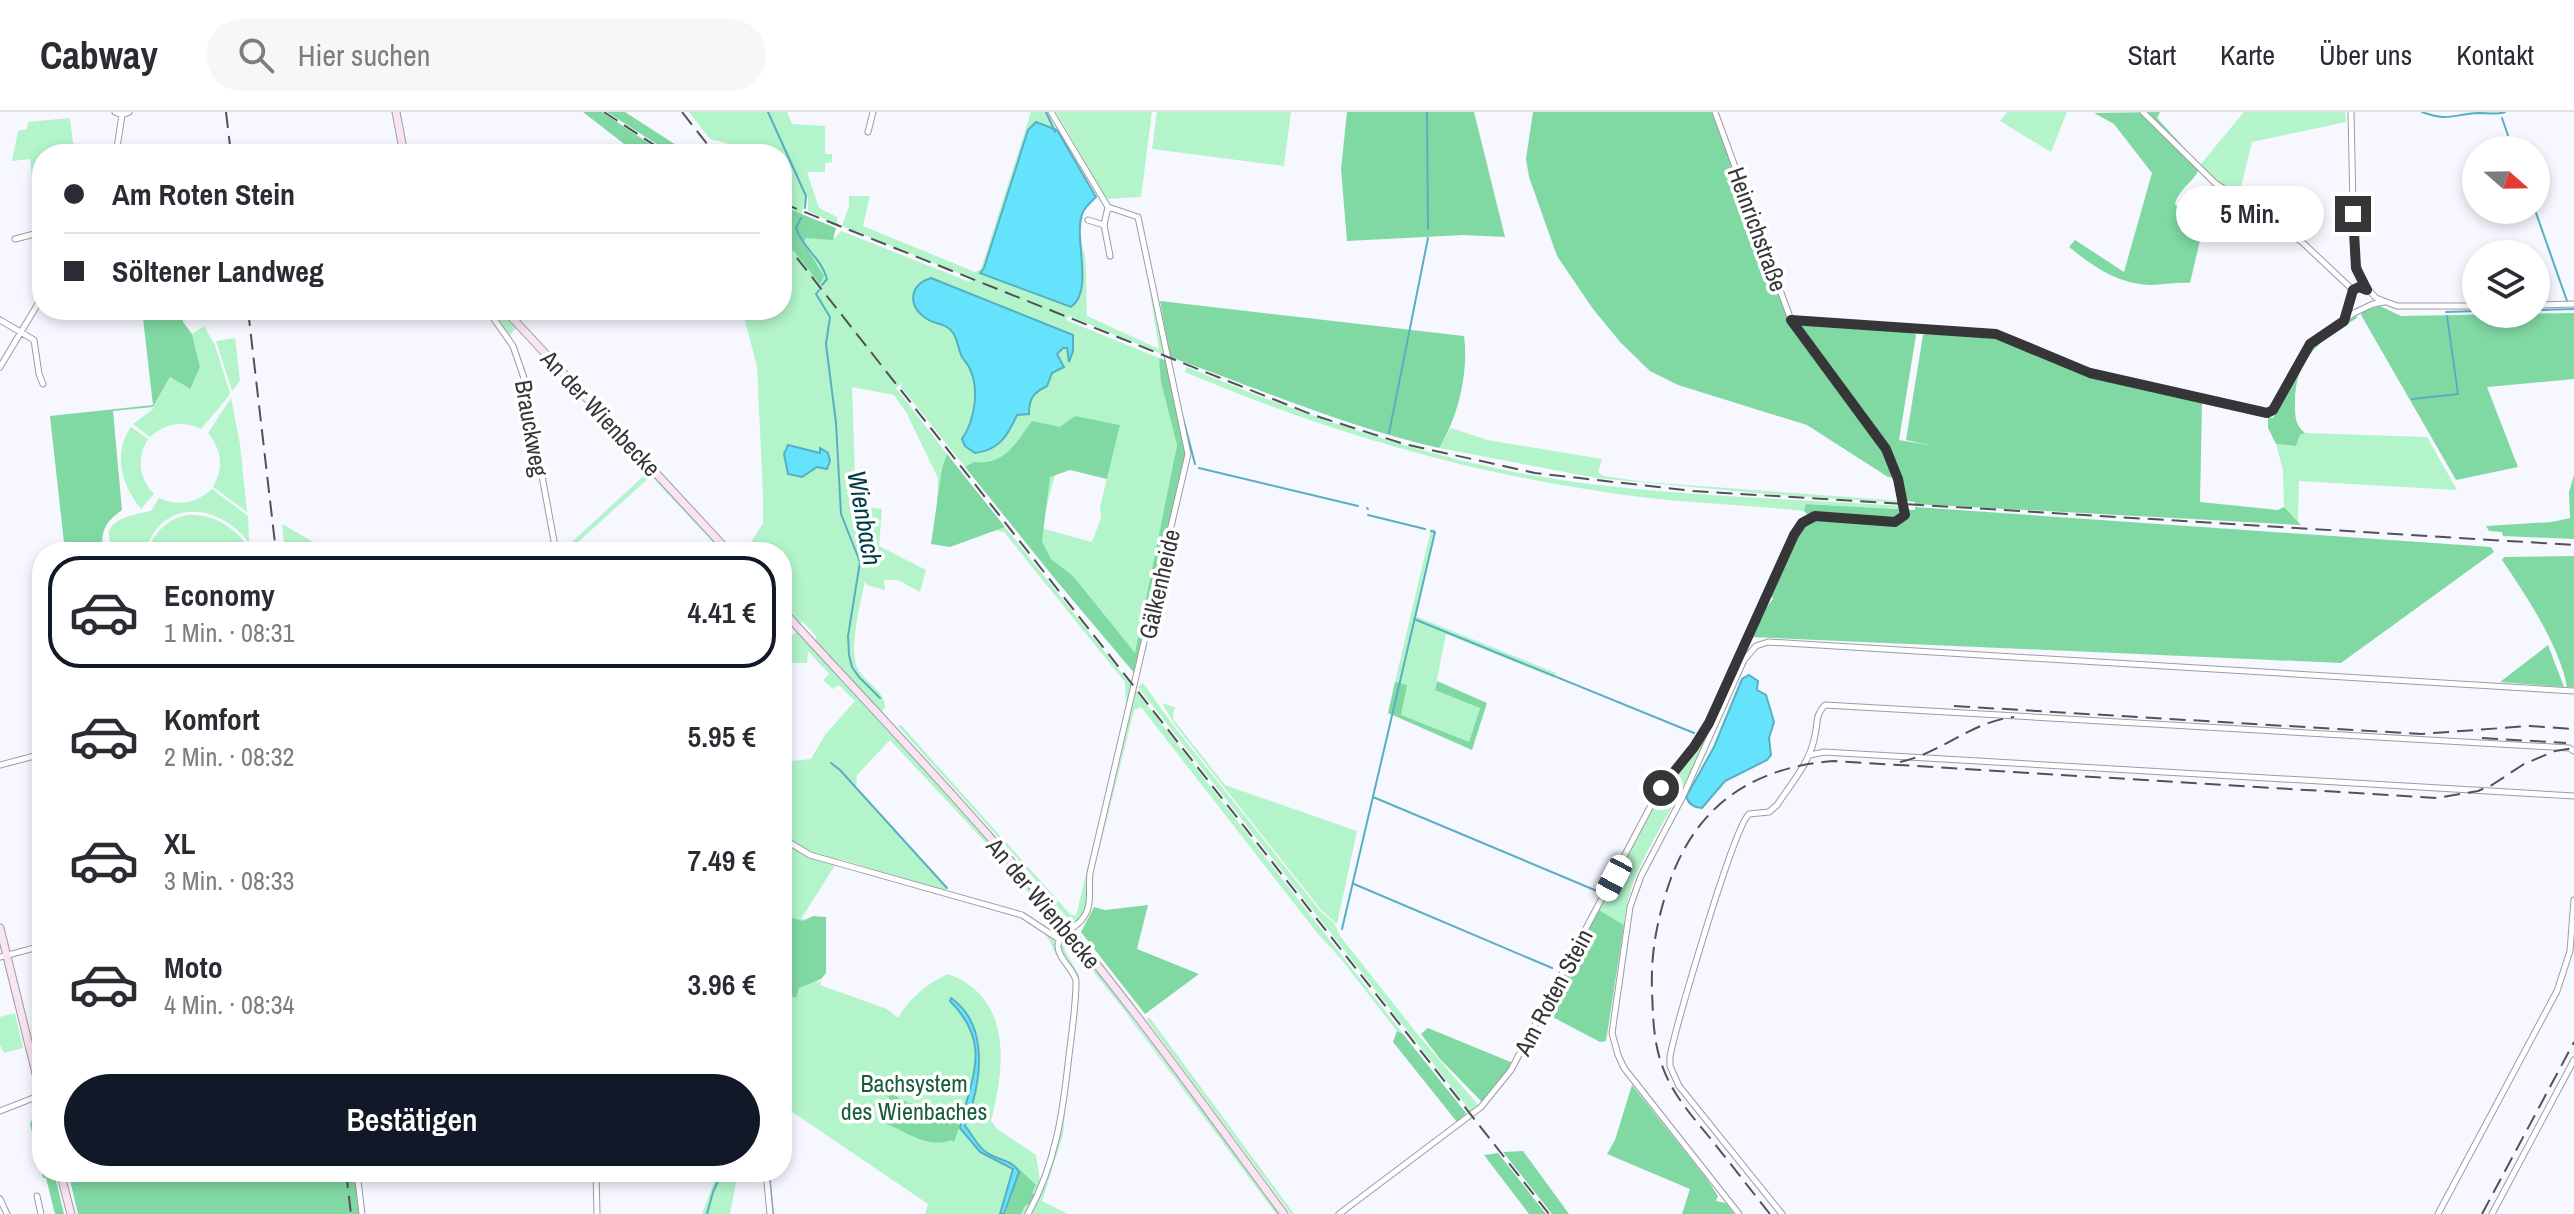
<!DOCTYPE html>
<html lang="de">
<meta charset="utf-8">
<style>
body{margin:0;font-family:"Archivo Narrow",sans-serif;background:#f7f7f7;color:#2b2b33;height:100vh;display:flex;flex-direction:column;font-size:30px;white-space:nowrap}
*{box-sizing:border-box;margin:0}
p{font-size:26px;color:#7c7c81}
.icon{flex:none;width:44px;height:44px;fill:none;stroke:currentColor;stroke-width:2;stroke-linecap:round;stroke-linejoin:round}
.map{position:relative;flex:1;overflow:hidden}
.drawer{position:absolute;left:32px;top:430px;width:760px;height:640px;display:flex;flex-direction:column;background:#fff;border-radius:32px;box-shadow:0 4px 12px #0003}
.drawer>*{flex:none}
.banner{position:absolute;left:32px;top:32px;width:760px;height:176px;border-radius:32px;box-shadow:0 4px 12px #0003;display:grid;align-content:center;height:176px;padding:0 32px;background:#fff}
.needle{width:52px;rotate:110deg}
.fabs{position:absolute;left:2462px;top:24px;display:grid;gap:16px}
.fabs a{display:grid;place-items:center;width:88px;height:88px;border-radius:50%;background:#fff;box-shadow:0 4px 12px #0003;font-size:40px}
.end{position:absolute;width:36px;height:36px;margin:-18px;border:10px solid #363639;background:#fff;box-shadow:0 0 0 4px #fff}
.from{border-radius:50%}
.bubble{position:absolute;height:56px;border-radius:28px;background:#fff;box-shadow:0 4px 12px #0003;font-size:26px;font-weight:600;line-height:56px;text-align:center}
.car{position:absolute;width:24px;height:48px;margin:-24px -12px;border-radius:10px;box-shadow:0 0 6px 2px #0007;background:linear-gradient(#fff 24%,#345 0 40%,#fff 0 76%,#345 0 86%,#fff 0)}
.banner b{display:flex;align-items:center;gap:28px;height:76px;font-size:30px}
.banner b+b{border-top:2px solid #e1e1e2}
.banner i{width:20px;height:20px;background:#2b2b33}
ul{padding:14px 0 0;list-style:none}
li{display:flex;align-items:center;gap:24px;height:112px;margin:0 16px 12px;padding:0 16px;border:4px solid transparent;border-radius:32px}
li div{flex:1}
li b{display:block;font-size:30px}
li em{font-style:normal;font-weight:600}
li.active{border-color:#111827}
li>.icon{width:72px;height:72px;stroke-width:1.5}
.action{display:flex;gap:16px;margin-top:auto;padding:16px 32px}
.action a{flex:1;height:92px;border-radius:48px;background:#111827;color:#fff;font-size:32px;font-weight:600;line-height:92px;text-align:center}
header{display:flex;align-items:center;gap:48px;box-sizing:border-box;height:112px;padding:0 40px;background:#fff;border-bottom:2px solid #e1e1e2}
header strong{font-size:38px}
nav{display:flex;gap:44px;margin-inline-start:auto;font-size:28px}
.search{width:560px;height:72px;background:#f7f7f7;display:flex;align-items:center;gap:20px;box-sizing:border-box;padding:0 28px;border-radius:44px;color:#7c7c81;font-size:30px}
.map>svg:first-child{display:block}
.green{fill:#b3f4ca;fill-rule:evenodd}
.forest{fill:#80d9a3}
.water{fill:#66e3fc;stroke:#58afc2;stroke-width:2}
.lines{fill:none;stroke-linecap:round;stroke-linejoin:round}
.stream{stroke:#58afc2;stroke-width:2}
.street-casing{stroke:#9d9ca5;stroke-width:7}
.secondary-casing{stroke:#9d9ca5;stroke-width:9}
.street{stroke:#fff;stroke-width:5}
.secondary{stroke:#f9e4f1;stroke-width:7}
.rail{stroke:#525255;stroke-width:2;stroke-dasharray:16 8;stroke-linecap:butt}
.route{stroke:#363639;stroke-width:10}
.labels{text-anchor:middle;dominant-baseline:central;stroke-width:7;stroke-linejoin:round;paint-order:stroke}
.street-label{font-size:24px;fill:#363639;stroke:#fff}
.park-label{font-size:24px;fill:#1a5b39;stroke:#fff}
.water-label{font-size:26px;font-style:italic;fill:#003c46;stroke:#fff}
</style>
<header>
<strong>Cabway</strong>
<div class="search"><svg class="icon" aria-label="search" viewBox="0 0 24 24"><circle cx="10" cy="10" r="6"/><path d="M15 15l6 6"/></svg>Hier suchen</div>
<nav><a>Start</a><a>Karte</a><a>Über uns</a><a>Kontakt</a></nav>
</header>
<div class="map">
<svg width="2574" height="1102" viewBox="0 0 2574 1102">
<rect width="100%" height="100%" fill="#f7f7ff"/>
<!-- green -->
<path class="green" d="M689 0H787L792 12 825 14V42H832V50L825 51V60H807L819 96 837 105 838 113 808 99V83L800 106 801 113 835 126 841 119 970 170 971 166 842 114 849 94V84H870L863 114 975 160 981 157 1031 0H1047L1057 18 1036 10 1028 18 985 155 992 144 1018 59 1057 34 1060 26 1095 84C1067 100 1082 128 1085 145 1087 164 1086 184 1087 204L1159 237 1149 175 1164 243 1069 204 1066 208 1159 246C1162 276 1172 304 1177 333L1135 542 1073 465 1051 447 1042 429V417L1038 429 1032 433 970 353 965 355 901 275 903 270 896 276 947 342 942 356 937 404 938 366 906 300 894 283 852 275 856 394 882 397 879 434 926 458 920 480 898 468H884L885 478 867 473 865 469C861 491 847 540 859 559 868 572 884 579 885 595L878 607 998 738 1064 816V820L1059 823H1053L1029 805 956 783 1026 803 1055 822 1060 817 987 732 890 628 857 663 856 676 947 776 945 779 839 747 801 807 821 809 823 865 815 871 821 869 820 873 887 897 898 906C911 885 925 873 948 862 1013 886 1005 954 991 1009L997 1017 1036 1043 1040 1068C1067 1009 1068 943 1074 878 1074 863 1067 858 1058 845 1052 837 1050 826 1042 818 1019 796 980 798 954 785L1025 806 1055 829 1059 844 1074 863 1075 878 1060 1015 1040 1076 1036 1084 1032 1082 1031 1085 1037 1088 1052 1052 1064 1005 1077 876V862L1063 843 1060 835 1064 826 1071 825 1280 1102H1276L1271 1095 1121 894 1069 829 1064 837 1079 863 1063 1023 1042 1089 1068 1102H925L928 1092 782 993V728L792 733 794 731 782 724V650L811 647 825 623 855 589 839 573 833 577 823 568 829 562 808 539 807 551H792L789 554V544L782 545V532L795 521H800L859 585 862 582 816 531V524L802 509 800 513 782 494V440H745L763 411V383L757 254 742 198H782V42H726L727 31 710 27ZM1078 305 1120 313 1100 395 1101 406 1092 430 1041 416 1069 309Z
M1056 0H1152L1141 85 1107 87Z
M1157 0H1291L1284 54 1152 37Z
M2007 0H2067L2051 40 2000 9Z
M2244 0H2345L2346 10 2252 30 2239 83 2213 66 2200 53Z
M70 6 73 31 85 36 86 42H42V82L34 83 30 47 12 49 18 19 27 17 28 10Z
M501 198 503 200 725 440H722L651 364 567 440H561L649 359 516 216 510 223 496 208V201Z
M204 214 215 233 230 281 228 285 201 317C182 308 165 311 150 325L133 312 152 298 170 265 189 277 200 255 192 222Z
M235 226 240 269 232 279 216 229Z
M1187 255C1319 310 1456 357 1599 373 1699 385 1800 387 1901 394V397L1807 392 1804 399C1740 392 1675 391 1611 381 1463 360 1322 318 1185 260Z
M231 286 240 332 247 400 213 375C224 356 222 338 208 321Z
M131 315 148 327C136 347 139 365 154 382L141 397C122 374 112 342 131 315Z
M1451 316 1487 328 1602 347 1598 360 1603 364 1646 370 1900 389 1901 391 1766 382 1597 366 1439 336Z
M2305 321 2427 325 2457 378 2299 369 2298 409 2284 395 2283 358 2276 332 2296 334 2300 323Z
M212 377 248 404 249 431C229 403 187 387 160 413 152 421 149 431 143 440H117C92 410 130 403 151 399L159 386C179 395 196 391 212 377Z
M186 403C214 401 237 416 251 440H220L218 437 216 440H148C154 419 166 409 186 403Z
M282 412 331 440H285Z
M1005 415 1132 574 1126 596 1125 570 1004 420 995 418Z
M1431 417H1435L1415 504 1556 561 1554 566 1446 522 1435 577 1480 595 1469 631 1400 603 1395 570Z
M1143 571 1176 617 1321 800 1334 811 1340 824 1419 924 1479 994 1471 1000 1138 575Z
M1136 579 1403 922 1397 919 1341 847 1318 822 1141 595 1134 598 1099 740Z
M1162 591 1177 596 1174 597 1173 607 1225 673 1357 719 1337 812 1322 799 1175 613Z
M901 613 1070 802 1076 804 1091 742C1095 763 1090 798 1073 813L1017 746 898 614Z
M1708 616 1710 618C1700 639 1691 660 1680 680 1658 723 1627 764 1624 813L1599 798 1660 681Z
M15 901 23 936 4 941 0 933V905Z
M1149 905 1150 906 1294 1102H1291L1147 908Z
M718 1060H738L730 1102H702Z"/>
<!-- forest -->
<path class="forest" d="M583 0H602L665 42H637Z
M607 0H625L690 42H672Z
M1347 0H1474L1505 125 1463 123 1347 129 1341 57Z
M1533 0H1713L1789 210 1913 219 1916 223 1899 328 1928 333 1906 328 1923 223 1927 220 1994 224 2088 264 2202 290 2200 390 2278 398 2284 395 2301 413 1915 392V390L1907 389 1900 366 1888 365 1807 313 1678 273 1650 259 1621 231 1593 197 1557 144 1529 65 1526 47Z
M2160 0 2157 6 2200 53C2197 69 2179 75 2175 92L2180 99 2182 120 2201 124 2190 171C2177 170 2164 173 2151 173 2118 172 2094 155 2069 135L2075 128 2124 160 2152 61 2114 12 2094 1Z
M782 94 836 116 833 128 806 126 803 130 824 164 820 172 782 124Z
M1160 189 1464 224C1469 260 1458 306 1439 336 1347 315 1259 277 1170 245Z
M2380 194 2401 204 2574 201V267L2487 275 2518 355 2456 368 2361 203 2363 199Z
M142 198H183V210L192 222 200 255 190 277 170 265 153 295 113 299 122 398C105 410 100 420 103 440H65L50 304 153 293Z
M2356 203 2357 206C2321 228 2294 245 2295 293 2295 304 2295 313 2305 321L2300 323 2296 334 2276 332 2268 316V305L2273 306 2305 245 2321 225Z
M1159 246 1165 248 1187 343 1135 562 1055 467 965 355 974 350C1004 354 1016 331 1032 309L1060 315 1075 304 1120 313 1107 367 1070 358 1050 365 1042 429 1051 447 1073 464 1135 541 1177 333 1161 270Z
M947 342 1005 415 950 435 931 432 942 356Z
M2574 363V427L2503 424 2502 420 2489 419 2486 414 2552 410 2570 406 2569 380Z
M1806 392 1915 398V395L2491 435 2494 440 2341 551 1752 525 1766 496 1773 487 1771 483 1805 410 1811 406 1804 399Z
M2574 444V575H2567C2560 534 2525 482 2502 448L2504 445Z
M2548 533 2564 575 2500 570Z
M1437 569 1487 591 1472 638 1388 601 1395 570 1407 573 1401 603 1469 630 1480 596 1435 578Z
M1148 793 1137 837 1199 862 1145 902 1081 820 1094 795 1105 798Z
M1599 798 1624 813 1606 929 1600 930 1545 901Z
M782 803 803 809 813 804 826 805V861L821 867 799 876 796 886 782 881Z
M1428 916 1513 951 1482 990 1440 947 1421 922Z
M1397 919 1403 922 1466 1001 1457 1010 1393 930Z
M1632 973 1707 1067 1718 1084 1716 1089 1726 1091 1734 1102H1682L1690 1077 1607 1042 1615 1028Z
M876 975H885L901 988 918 994 922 1000 956 1010 960 1013 954 1030 951 1028C928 1037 906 1020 885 1011L884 1003 892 995 889 986Z
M36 997 42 1013V1060H54L64 1102H55L46 1066H43L30 1012Z
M1523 1039 1569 1102H1552L1503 1040Z
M1498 1041 1546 1102H1529L1484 1043Z
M1017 1055 1036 1073 1032 1081 1036 1084 1031 1094 1026 1092 1021 1102H1006C1009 1087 1019 1069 1017 1055Z
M68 1060H356L360 1102H78Z"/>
<!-- water -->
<path class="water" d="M1036 10 1057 18 1096 85C1092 89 1085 95 1083 100 1072 124 1095 178 1071 195L980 161 984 156 1028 18Z
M931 166 1073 223V239L1069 250 1067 236H1063L1057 242 1064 255 1052 261 1047 274C1033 281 1029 286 1029 302L1017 303C1007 325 999 338 975 341L965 334 962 327C975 308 980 276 969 255 967 251 964 248 962 245 958 237 958 228 953 221 947 211 936 213 927 207 907 194 909 173 931 166Z
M788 333 820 341V336L828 341 830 349 827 357 817 355 802 365 788 362 784 342Z
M1749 563 1758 569 1757 578 1766 583 1774 610 1769 626 1771 643 1767 648 1725 669 1702 696C1694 696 1689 692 1686 685L1714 635 1742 567Z
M951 886C985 910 982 955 973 990 970 999 966 1006 965 1014 972 1022 977 1034 986 1040 998 1049 1012 1047 1019 1060L1004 1102H1000L1013 1057 980 1040 960 1016C970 967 994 933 950 889Z"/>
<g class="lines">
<!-- stream -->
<path class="stream" d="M768 0 806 84 805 96
M1046 0 1055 20
M1427 0 1428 117
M2422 0C2449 10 2453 2 2479 1 2488 1 2496 3 2505 0
M2502 6 2513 38
M2535 98 2567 189
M801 106 796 116C801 134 822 147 827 167L822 173
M819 178 816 182 830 205 826 232 836 311 841 402 860 450 848 524 849 543 852 555 859 565 880 586
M2536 198 2574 197
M2446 200 2476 199
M2412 287 2458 282 2447 204
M1183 306 1195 352
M1389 321 1428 126
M1199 356 1358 394
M1367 396 1368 397
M1368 403 1425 417
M1414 507 1694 621
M831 651 840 658 947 776
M1373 685 1597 779
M1354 772 1552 856
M1342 817 1435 420 1431 419
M769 1060 773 1102
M707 1102 713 1080 722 1060"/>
<!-- street casing -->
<g class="street-casing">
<path id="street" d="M115 0 122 3 129 0
M2143 0 2215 71 2302 130 2353 178 2359 175 2367 178
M2351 0 2354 143 2362 170 2376 186 2397 194H2476
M868 20 873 0
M116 42 122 3
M1108 95 1104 113 1110 144
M1088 108 1104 113
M15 127 42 120
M2536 193 2574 192
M495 198 494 207 513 234 524 266 556 440
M0 208 34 228 39 262 43 272
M1792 208 1996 222 2090 261 2267 301 2273 298 2310 232 2354 201 2373 192 2384 190
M2344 208 2353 178
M0 255 42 185
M1810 643 1824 640 2574 684
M0 653 42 642
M782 726 810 743 1022 803 1060 828
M0 845 42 834
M0 999 41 983
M357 1060 362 1102
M596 1060 597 1102
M766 1060 770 1102
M37 1084 41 1102
M0 1087 7 1102
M1028 1102C1056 1051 1063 1000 1069 943 1072 919 1076 894 1076 869 1074 857 1059 848 1058 835 1057 822 1077 816 1083 806 1093 793 1088 776 1090 761L1188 342 1138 105 1108 95 1051 0
M1339 1102 1481 995 1511 958 1656 684 1699 629 1709 611 1799 414 1806 408 1820 404 1892 410 1902 407 1905 403 1898 367 1886 337 1791 208 1715 0
M1739 1102 1624 956 1618 943 1612 921 1630 795 1641 764 1683 684 1744 548 1756 534 1768 530 2574 579
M1782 1102 1679 974 1670 954V944C1677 911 1733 717 1749 702L1769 700 1777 693C1791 672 1811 649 1815 623 1818 611 1815 603 1825 593L2569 636 2574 639
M2438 1102 2557 879 2570 839 2574 788
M2492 1102 2574 948"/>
</g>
<!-- secondary casing -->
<g class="secondary-casing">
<path id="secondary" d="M396 0 404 42
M505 198 729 440
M782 498C872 596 964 692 1049 794 1132 893 1207 998 1284 1102
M0 816 42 986
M60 1060 71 1102"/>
</g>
<!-- street -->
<use href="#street" class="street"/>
<!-- secondary -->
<use href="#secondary" class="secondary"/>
<!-- rail -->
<path class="rail" d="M226 0 231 42
M604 0 668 42
M682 0 715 42
M782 91 1313 303 1404 332 1535 361 1693 379 2574 433
M782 127 1549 1102
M248 198 276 440
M1954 594 2421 622 2529 614 2574 617
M2482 626 2566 631
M1900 650C1942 641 1970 610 2014 605
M346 1060 351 1102
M1770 1102C1750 1077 1730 1051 1710 1026 1692 1004 1673 983 1663 956 1653 930 1653 904 1652 878 1651 846 1655 819 1664 788 1688 701 1744 656 1834 649L2437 686 2478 679 2492 673 2524 652 2555 639 2574 636
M2482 1102 2574 930"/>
</g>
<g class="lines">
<!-- route -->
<path class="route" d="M1661 676 1694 635 1709 611 1794 423 1802 411 1815 404 1895 410 1905 403 1898 367 1886 337 1791 208 1996 222 2090 261 2267 301 2273 298 2310 232 2344 209 2353 178 2359 175 2367 178 2356 156 2353 102"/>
</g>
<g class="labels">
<!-- street labels -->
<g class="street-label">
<text transform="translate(1758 117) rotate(70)">Heinrichstraße</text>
<text transform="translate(601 301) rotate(47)">An der Wienbecke</text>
<text transform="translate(532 316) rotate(80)">Brauckweg</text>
<text transform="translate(1159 472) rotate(-77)">Gälkenheide</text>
<text transform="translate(1044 791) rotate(50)">An der Wienbecke</text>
<text transform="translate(1553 880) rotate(-62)">Am Roten Stein</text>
</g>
<!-- park labels -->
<g class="park-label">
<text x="914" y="971">Bachsystem<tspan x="914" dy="28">des Wienbaches</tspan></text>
</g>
<!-- water labels -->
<g class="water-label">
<text transform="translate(865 406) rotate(80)">Wienbach</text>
</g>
</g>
</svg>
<div class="fabs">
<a><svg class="needle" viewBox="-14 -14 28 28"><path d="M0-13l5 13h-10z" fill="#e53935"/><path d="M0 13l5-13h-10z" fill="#7c7c81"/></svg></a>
<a><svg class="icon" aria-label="layers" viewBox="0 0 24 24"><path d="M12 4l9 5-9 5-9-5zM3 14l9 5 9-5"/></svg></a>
</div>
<i class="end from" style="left:1661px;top:676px"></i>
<i class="end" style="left:2353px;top:102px"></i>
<div class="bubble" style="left:2176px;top:74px;width:148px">5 Min.</div>
<i class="car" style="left:1614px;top:766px;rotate:208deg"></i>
<div class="banner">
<b><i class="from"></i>Am Roten Stein</b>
<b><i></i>Söltener Landweg</b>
</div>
<section class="drawer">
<ul>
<li class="active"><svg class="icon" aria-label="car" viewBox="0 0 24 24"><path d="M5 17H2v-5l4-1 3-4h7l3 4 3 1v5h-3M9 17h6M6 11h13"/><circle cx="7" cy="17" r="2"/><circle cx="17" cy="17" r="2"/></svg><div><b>Economy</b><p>1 Min. · 08:31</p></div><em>4.41 €</em></li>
<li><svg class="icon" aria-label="car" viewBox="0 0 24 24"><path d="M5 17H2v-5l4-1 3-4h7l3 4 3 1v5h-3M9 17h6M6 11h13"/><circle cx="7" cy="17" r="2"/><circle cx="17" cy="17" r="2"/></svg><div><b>Komfort</b><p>2 Min. · 08:32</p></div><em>5.95 €</em></li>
<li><svg class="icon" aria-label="car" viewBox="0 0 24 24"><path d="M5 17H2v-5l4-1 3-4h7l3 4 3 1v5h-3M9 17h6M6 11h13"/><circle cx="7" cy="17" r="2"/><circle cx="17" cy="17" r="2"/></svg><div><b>XL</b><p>3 Min. · 08:33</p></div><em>7.49 €</em></li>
<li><svg class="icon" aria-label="car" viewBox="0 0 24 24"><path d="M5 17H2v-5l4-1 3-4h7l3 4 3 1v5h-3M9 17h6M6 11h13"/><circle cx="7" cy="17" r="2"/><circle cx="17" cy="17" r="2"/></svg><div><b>Moto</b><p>4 Min. · 08:34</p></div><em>3.96 €</em></li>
</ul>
<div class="action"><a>Bestätigen</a></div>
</section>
</div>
